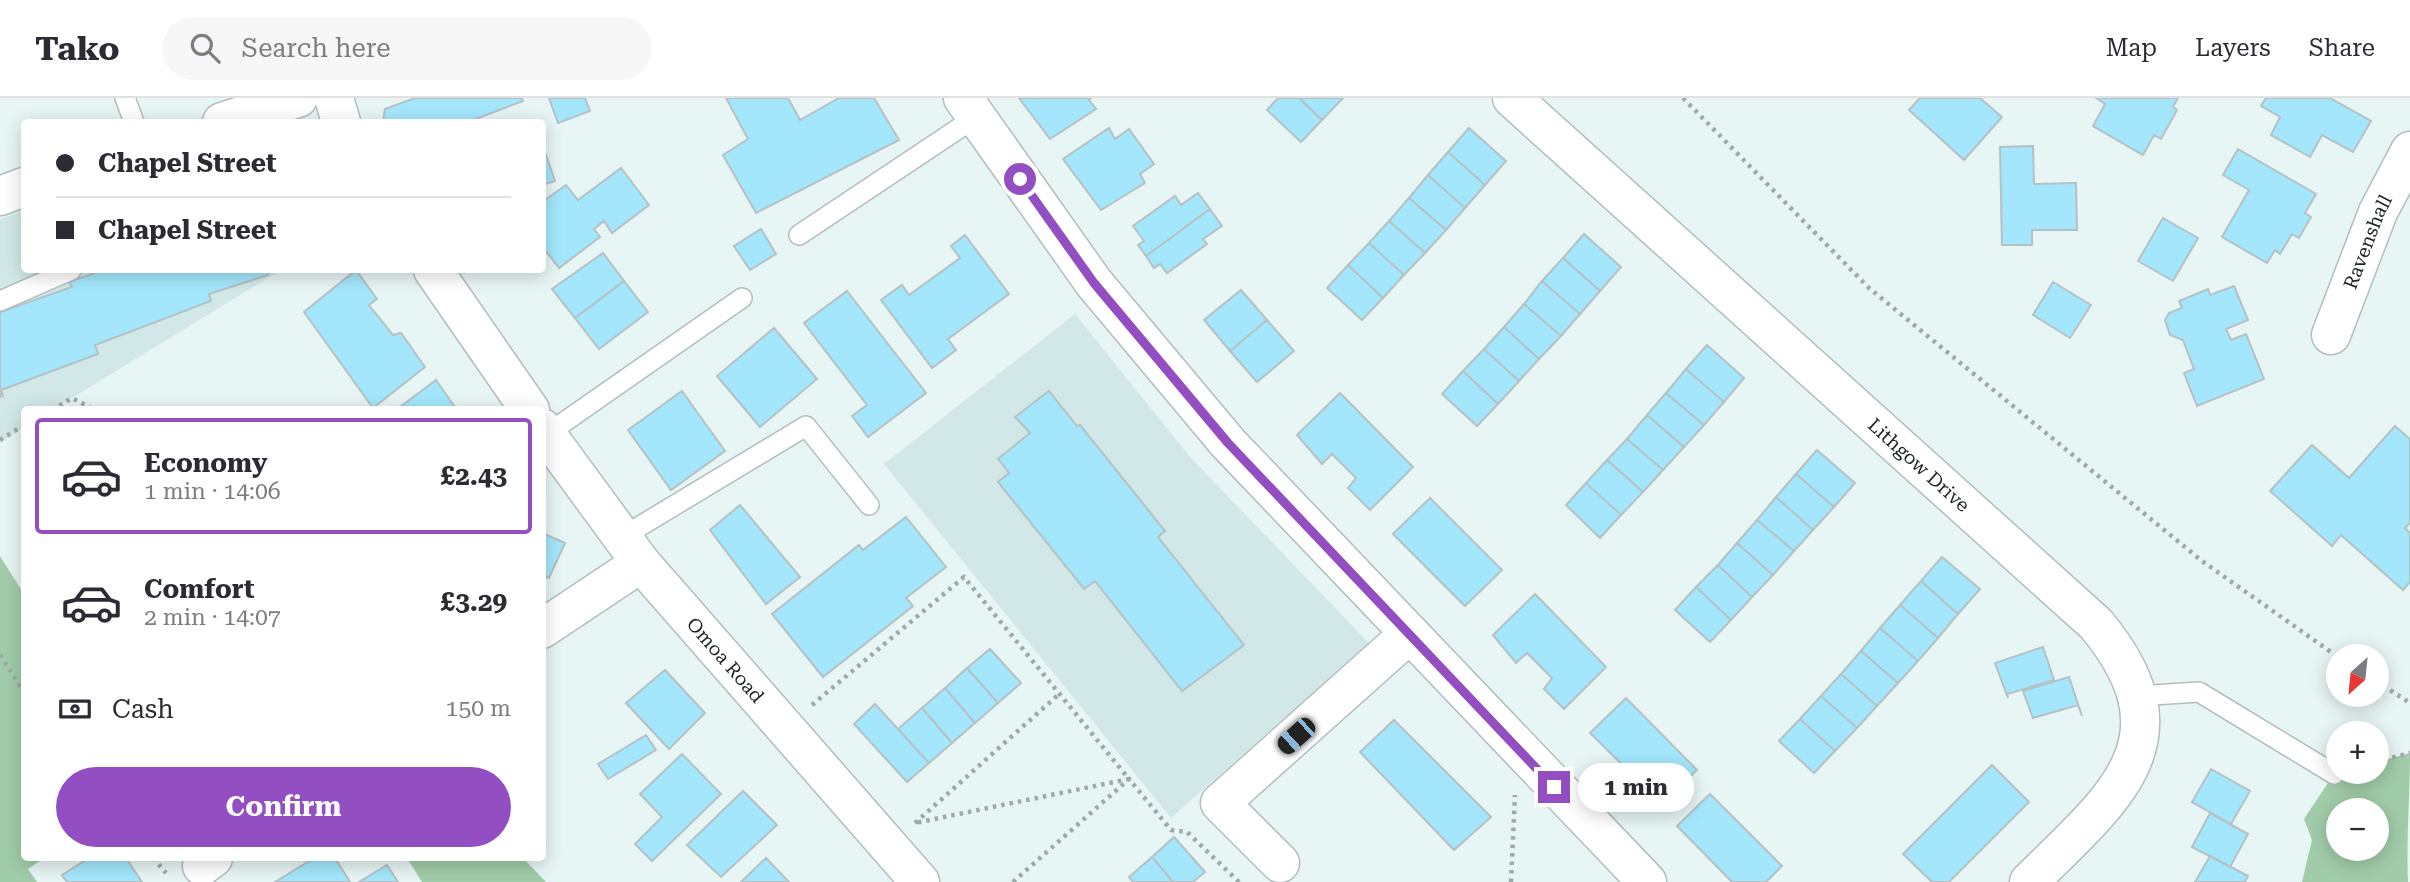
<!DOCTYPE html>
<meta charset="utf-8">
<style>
body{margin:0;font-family:"Roboto Serif",serif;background:#f7f7f7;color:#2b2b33;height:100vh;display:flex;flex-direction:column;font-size:26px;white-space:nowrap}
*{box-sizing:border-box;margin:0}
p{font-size:23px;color:#7c7c81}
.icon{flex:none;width:38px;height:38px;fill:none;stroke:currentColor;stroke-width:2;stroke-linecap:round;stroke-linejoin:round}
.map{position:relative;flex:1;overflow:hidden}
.drawer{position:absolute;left:21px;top:308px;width:525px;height:455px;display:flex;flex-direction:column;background:#fff;border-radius:7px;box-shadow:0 4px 18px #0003}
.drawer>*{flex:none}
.top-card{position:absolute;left:21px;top:21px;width:525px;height:154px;border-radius:7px;box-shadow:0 4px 18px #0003;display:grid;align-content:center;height:154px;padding:0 35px;background:#fff}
.needle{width:46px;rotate:207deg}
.buttons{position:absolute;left:2326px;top:546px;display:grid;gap:14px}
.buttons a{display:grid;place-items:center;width:63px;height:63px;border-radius:50%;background:#fff;box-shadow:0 4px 18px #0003;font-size:35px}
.end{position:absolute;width:32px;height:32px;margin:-16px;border:9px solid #934ec2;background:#fff;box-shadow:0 0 0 4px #fff}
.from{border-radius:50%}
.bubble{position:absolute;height:49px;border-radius:24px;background:#fff;box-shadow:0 4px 18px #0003;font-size:23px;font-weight:700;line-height:49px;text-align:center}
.car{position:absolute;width:21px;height:42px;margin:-21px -10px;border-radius:9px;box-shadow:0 0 5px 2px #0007;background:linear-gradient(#222 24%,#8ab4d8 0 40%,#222 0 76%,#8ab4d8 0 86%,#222 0)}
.top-card b{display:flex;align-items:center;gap:24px;height:66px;font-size:26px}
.top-card b+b{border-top:2px solid #e1e1e2}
.top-card i{width:18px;height:18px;background:#2b2b33}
ul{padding:12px 0 0;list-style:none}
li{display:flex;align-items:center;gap:21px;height:116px;margin:0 14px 10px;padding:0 21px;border:4px solid transparent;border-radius:7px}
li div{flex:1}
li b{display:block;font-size:26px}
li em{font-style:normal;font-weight:700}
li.active{border-color:#934ec2}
li>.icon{width:63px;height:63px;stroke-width:1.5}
.pay{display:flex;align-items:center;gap:18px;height:77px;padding:0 35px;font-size:26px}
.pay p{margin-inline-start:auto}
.cta{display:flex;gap:14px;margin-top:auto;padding:14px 35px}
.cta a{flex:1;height:80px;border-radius:42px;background:#934ec2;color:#fff;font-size:28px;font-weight:700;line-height:80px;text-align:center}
header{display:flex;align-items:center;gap:42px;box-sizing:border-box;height:98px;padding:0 35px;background:#fff;border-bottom:2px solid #e1e1e2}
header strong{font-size:33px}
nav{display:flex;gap:38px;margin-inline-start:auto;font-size:24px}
.search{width:490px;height:63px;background:#f7f7f7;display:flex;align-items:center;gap:18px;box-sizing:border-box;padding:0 24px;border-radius:38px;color:#7c7c81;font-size:26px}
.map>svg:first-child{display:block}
.built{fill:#d2e8e8}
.green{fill:#a1cca9;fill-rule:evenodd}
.building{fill:#a4e7fc;stroke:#b5c1c5;stroke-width:2}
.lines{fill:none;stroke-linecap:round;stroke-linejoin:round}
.lane-casing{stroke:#b1bebd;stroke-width:22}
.street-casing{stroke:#b1bebd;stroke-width:41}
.secondary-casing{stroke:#b1bebd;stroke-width:41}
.path{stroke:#9ea9a8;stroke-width:4.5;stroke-dasharray:3.5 5;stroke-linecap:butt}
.lane{stroke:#fff;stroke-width:19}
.street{stroke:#fff;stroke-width:38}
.secondary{stroke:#fff;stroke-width:38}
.route{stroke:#934ec2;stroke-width:9}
.labels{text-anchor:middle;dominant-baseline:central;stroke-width:5;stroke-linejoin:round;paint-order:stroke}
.street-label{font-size:19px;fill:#1e2222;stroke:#fff}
</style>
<header>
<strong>Tako</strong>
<div class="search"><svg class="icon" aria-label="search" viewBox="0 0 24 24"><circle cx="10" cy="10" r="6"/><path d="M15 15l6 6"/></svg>Search here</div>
<nav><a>Map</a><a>Layers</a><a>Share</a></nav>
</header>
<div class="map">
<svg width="2410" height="784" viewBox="0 0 2410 784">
<rect width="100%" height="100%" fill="#e7f5f4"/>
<!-- built -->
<path class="built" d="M24 113V172H281L54 311 24 312V329L0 345V121Z
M1075 216 1190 359 1369 545 1171 720 884 366Z"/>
<!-- green -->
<path class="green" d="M0 458 24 496V760H44L28 771 37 784H0Z
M2410 655C2410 699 2406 740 2408 784H2302L2312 742 2304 721 2334 676 2376 674 2377 664ZM2338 712H2376V751H2338Z
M407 760H523L546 784H422Z"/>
<!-- building -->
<path class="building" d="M415 0H522L523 3 468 24H383L385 11Z
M549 0H585L590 13 558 25Z
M726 0H788L800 22 839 0H874L899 42 756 115 723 57 748 41Z
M1019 0H1091L1089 2 1096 11 1050 41Z
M1278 0H1299L1322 22 1301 44 1267 12Z
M1299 0H1343L1322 22Z
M1920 0H1980L2002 19 1964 62 1909 12Z
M2178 0 2173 9 2177 12 2161 41 2154 37 2143 57 2093 28 2105 6 2096 0Z
M2266 0H2330L2371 23 2353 54 2322 37 2310 59 2271 37 2280 19 2261 8Z
M1109 30 1115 41 1129 31 1154 66 1140 76 1145 85 1101 112 1063 61Z
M1469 30 1506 63 1485 87 1448 54Z
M2033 48 2034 86 2076 85 2077 132H2032V147H2002L2000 49Z
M2238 51 2316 96 2305 115 2311 119 2299 140 2292 136 2280 156 2275 152 2267 165 2222 139 2249 92 2223 77Z
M545 54 555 83 542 87V55Z
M1448 54 1485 87 1465 110 1428 77Z
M621 70 649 107 612 135 604 123 594 131 600 139 559 170 542 148V104L566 87 578 102Z
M1428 77 1465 110 1446 132 1409 100Z
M1198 95 1210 111 1146 158 1138 147 1144 143 1133 128 1175 98 1181 107Z
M1409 100 1446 132 1425 155 1389 123Z
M1210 111 1222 128 1203 141 1207 146 1167 175 1160 166 1154 170 1146 158Z
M2163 120 2198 140 2173 183 2138 163Z
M1389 123 1425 155 1404 177 1369 145Z
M761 131 776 156 750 172 734 148Z
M1584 136 1621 169 1600 193 1563 160Z
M965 137 1009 196 948 241 956 252 932 270 881 202 902 187 909 197 960 160 951 148Z
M1369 145 1404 177 1383 200 1348 167Z
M603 155 624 183 575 220 552 191Z
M1563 160 1600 193 1580 216 1542 183Z
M1348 167 1383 200 1362 222 1327 190Z
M103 172H266L268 177 209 196 211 203 95 247 98 256 1 292 3 298 0 299V214L72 189 69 184Z
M356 172 377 201 369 207 393 237 401 235 425 269 373 310 304 214Z
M624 183 648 214 599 251 575 220Z
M1542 183 1580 216 1561 238 1524 206Z
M2053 184 2091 207 2070 240 2033 217Z
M2234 188 2248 222 2226 231 2231 242 2246 236 2264 281 2197 308 2184 275 2194 271 2183 242 2170 237 2165 222 2169 215 2182 210 2179 203 2208 191 2210 197Z
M1241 192 1267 222 1230 253 1204 222Z
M847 193 926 295 868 339 852 318 867 307 804 225Z
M1524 206 1561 238 1539 261 1504 229Z
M1267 222 1294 253 1257 284 1230 253Z
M1504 229 1539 261 1519 283 1484 251Z
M774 230 817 281 760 329 717 278Z
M1707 247 1744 280 1724 304 1686 271Z
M1484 251 1519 283 1498 306 1463 273Z
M1686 271 1724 304 1704 327 1666 295Z
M1463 273 1498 306 1477 328 1442 296Z
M436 282 457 312H396Z
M682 293 725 353 671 392 628 332Z
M1049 293 1077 328 1080 327 1165 433 1158 439 1244 547 1182 593 1095 483 1084 491 998 384 1009 375 998 361 1030 335 1015 319Z
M1340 295 1413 369 1370 412 1348 390 1356 380 1332 356 1322 366 1297 337Z
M1666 295 1704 327 1684 349 1647 317Z
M1647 317 1684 349 1663 372 1627 341Z
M2395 328 2410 341V425L2405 430 2410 435V484L2403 492 2341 437 2332 448 2270 393 2312 347 2349 380Z
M1627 341 1663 372 1643 394 1607 362Z
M1817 352 1855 385 1834 409 1796 376Z
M1607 362 1643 394 1621 417 1586 385Z
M1796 376 1834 409 1813 432 1776 399Z
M1586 385 1621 417 1600 440 1566 407Z
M1776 399 1813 432 1794 453 1757 422Z
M1430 400 1502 472 1465 508 1393 436Z
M740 407 800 479 766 506 710 432Z
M906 419 946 469 906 500 913 508 823 579 772 516 859 447 863 452Z
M1757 422 1794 453 1773 477 1737 445Z
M542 435 565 445 549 480 542 477Z
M1737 445 1773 477 1752 499 1718 467Z
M1942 459 1980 491 1958 516 1921 483Z
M1718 467 1752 499 1731 522 1696 489Z
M1921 483 1958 516 1938 540 1900 507Z
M1696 489 1731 522 1710 544 1675 512Z
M1535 496 1606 569 1564 611 1544 591 1552 580 1527 555 1516 565 1493 537Z
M1900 507 1938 540 1918 563 1880 530Z
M1880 530 1918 563 1898 585 1861 553Z
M2043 549 2054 582 2007 596 2008 600 1995 565Z
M990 551 1021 585 998 605 967 570Z
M1861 553 1898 585 1877 608 1841 576Z
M967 570 998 605 975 625 945 590Z
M665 572 705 615 669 651 626 605Z
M1841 576 1877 608 1857 630 1821 598Z
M2069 579 2082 618 2078 607 2033 620 2023 593Z
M945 590 975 625 952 645 922 610Z
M1821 598 1857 630 1835 653 1800 621Z
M1626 600 1697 672 1662 706 1590 635Z
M875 606 929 665 907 684 854 626Z
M922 610 952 645 929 665 898 631Z
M1800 621 1835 653 1814 675 1779 643Z
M1394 622 1491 719 1454 752 1360 654Z
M646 637 656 652 608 681 598 666Z
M682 656 721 696 652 763 635 746 662 719 640 696Z
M1992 667 2029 704 1949 784H1932L1903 756Z
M2211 671 2250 693 2231 726 2192 704Z
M743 693 777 727 721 779 687 747Z
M1710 696 1782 768 1766 784H1732L1677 728Z
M2210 715 2248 736 2230 769 2192 749Z
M1174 739 1205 774 1193 784H1173L1152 759Z
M2210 758 2248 778 2245 784H2195Z
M1152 759 1173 784H1133L1129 779Z
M89 760H126L142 784H67L62 777Z
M314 760H335L350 784H275Z
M766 760 789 784H741Z
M387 767 398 784H359Z"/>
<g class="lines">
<!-- lane casing -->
<g class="lane-casing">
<path id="lane" d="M125 0 134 24
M799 137 976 19
M0 203 71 172
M547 336 742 200
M622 439 806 328 869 407
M2137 598 2199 594 2334 676"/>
</g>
<!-- street casing -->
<g class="street-casing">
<g id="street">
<path d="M963 0 1094 185 1228 345 1647 784"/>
<path id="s1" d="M1512 0 2096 526C2193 643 2112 701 2029 784"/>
<path id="s2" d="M2331 237 2378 114 2410 53"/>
<path d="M542 531 641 465"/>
<path d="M1280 765 1220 705 1408 537"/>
<path d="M202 768 213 760"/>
</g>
</g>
<!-- secondary casing -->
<g class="secondary-casing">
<g id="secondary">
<path d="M334 0 341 24"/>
<path d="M222 24 298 0"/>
<path d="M0 98 24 89"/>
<path d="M433 172 530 312"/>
<path id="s3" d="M542 330 641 465 920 784"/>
</g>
</g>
<!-- path -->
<path class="path" d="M1683 0 1869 190 2202 463 2338 559
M52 312 72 300 95 312
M0 342 24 327
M0 557 24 594
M2376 583 2410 605
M812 607 964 479 1129 681 915 725
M2376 664 2410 655
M915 725 1058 597
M153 760 166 775
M1013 784 1129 681 1171 732 1187 734 1239 784
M1511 784 1515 697"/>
<!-- lane -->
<use href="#lane" class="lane"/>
<!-- street -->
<use href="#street" class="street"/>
<!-- secondary -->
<use href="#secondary" class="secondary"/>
</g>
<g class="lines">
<!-- route -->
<path class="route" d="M1020 81 1094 185 1228 345 1554 689"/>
</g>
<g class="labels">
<!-- street labels -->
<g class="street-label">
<text stroke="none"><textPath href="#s2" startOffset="100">Ravenshall</textPath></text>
<text stroke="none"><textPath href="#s1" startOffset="548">Lithgow Drive</textPath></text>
<text stroke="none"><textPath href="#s3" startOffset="296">Omoa Road</textPath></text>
</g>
</g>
</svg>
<div class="buttons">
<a><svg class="needle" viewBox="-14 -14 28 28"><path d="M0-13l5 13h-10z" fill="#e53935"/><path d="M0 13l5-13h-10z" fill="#7c7c81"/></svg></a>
<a>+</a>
<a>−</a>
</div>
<i class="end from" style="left:1020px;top:81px"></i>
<i class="end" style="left:1554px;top:689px"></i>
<div class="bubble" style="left:1578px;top:665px;width:116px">1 min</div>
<i class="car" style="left:1296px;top:638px;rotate:228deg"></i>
<div class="top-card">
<b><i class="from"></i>Chapel Street</b>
<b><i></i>Chapel Street</b>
</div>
<section class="drawer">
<ul>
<li class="active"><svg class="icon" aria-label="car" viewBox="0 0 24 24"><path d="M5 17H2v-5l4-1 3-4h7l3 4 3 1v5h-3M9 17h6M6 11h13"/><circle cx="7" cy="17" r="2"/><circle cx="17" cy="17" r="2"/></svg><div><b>Economy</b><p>1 min · 14:06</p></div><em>£2.43</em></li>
<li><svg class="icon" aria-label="car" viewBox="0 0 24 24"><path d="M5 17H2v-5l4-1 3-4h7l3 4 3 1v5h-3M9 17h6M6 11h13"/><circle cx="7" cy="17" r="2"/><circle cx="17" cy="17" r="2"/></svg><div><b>Comfort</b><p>2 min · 14:07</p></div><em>£3.29</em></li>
</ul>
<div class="pay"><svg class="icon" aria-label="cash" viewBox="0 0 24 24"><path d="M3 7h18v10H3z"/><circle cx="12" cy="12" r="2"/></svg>Cash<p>150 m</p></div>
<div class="cta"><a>Confirm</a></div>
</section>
</div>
